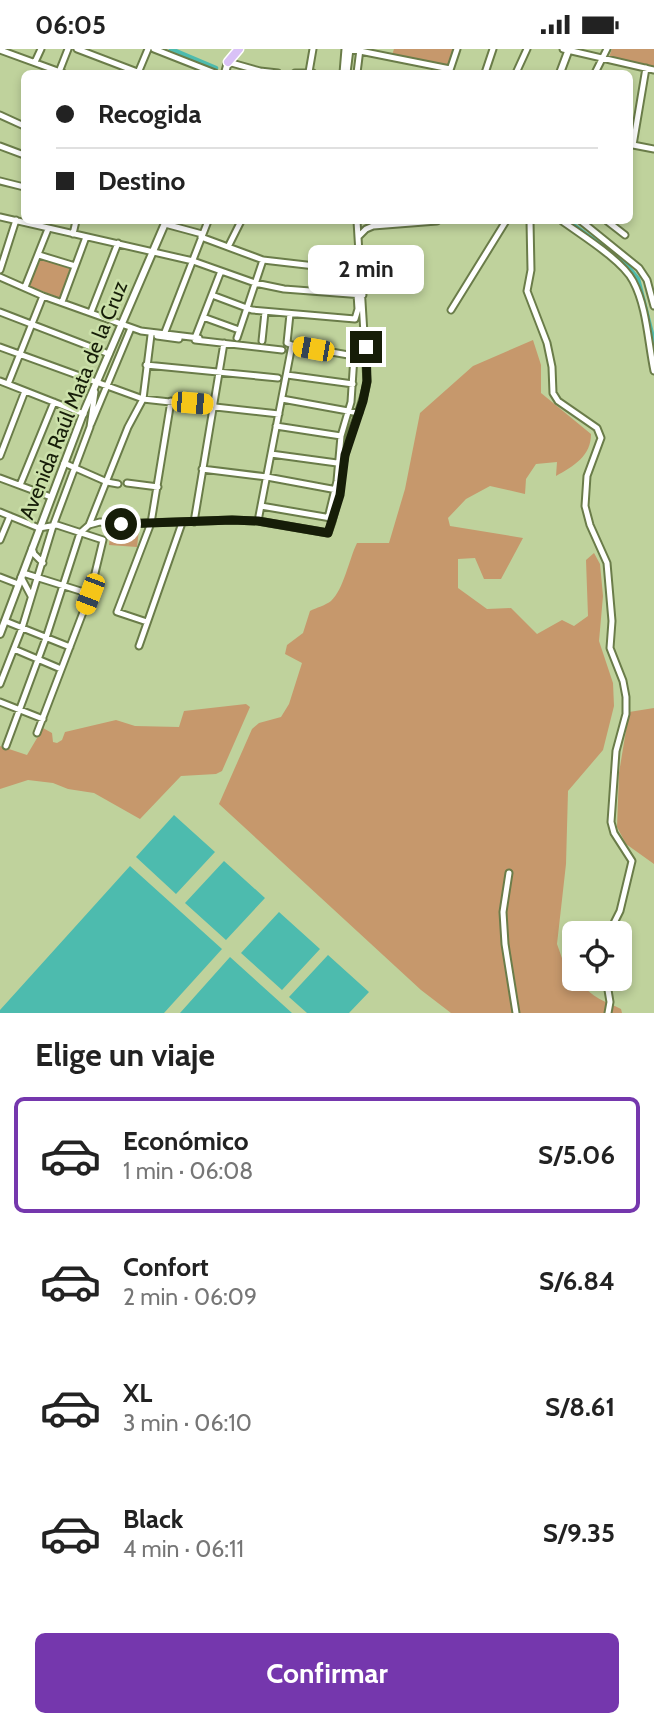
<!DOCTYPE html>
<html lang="es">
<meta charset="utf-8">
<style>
body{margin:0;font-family:Cabin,sans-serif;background:#f2f2f2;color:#222;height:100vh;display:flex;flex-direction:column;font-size:26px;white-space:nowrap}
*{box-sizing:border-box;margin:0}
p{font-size:23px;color:#767676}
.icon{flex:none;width:38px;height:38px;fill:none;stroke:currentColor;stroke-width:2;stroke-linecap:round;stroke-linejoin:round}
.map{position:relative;height:964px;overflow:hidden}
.panel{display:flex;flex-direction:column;background:#fff;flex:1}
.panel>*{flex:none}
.hud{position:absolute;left:21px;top:21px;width:612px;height:154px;border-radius:10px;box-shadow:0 4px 10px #0003;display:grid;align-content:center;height:154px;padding:0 35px;background:#fff}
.tools{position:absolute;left:562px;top:872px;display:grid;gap:14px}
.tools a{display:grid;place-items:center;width:70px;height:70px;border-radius:10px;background:#fff;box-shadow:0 4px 10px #0003;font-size:35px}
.end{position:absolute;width:32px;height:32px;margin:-16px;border:9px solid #161d08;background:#fff;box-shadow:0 0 0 4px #fff}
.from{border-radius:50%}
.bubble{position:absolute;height:49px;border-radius:10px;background:#fff;box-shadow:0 4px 10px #0003;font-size:23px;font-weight:800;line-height:49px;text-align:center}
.car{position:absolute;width:21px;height:42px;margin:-21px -10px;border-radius:9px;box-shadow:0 0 5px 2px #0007;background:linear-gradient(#f5c518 24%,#345 0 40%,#f5c518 0 76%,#345 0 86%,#f5c518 0)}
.hud b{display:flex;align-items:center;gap:24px;height:66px;font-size:26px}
.hud b+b{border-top:2px solid #e0e0e0}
.hud i{width:18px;height:18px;background:#222}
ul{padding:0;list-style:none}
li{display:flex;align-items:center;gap:21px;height:116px;margin:0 14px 10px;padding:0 21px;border:4px solid transparent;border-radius:10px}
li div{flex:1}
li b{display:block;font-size:26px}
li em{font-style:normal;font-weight:800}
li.on{border-color:#7537ad}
li>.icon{width:63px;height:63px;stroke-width:1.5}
h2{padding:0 35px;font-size:32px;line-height:84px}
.primary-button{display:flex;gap:14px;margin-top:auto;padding:14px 35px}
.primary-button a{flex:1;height:80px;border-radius:10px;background:#7537ad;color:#fff;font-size:28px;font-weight:800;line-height:80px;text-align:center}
.status{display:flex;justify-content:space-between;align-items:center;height:49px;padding:0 35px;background:#fff;direction:ltr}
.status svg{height:19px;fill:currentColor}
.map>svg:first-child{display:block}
.green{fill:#c6986c}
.water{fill:#4dbbae}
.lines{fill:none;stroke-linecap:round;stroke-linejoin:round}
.canal{stroke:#4dbbae;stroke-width:4.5}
.minor-casing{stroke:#6a7c49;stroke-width:9}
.tertiary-casing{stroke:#6a7c49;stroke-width:10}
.primary-casing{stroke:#fff;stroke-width:11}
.minor{stroke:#fff;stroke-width:5}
.tertiary{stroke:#fff;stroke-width:6}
.primary{stroke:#d9c1f6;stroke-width:8}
.route{stroke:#161d08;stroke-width:9}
.labels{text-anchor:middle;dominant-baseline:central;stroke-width:5;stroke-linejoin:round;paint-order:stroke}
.street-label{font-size:21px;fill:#161d08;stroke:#cbe0a9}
</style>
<div class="status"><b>06:05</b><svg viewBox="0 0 49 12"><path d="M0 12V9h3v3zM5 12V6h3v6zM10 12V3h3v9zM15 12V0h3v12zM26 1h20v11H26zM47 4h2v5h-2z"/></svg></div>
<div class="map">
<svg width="654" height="964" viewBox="0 0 654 964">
<rect width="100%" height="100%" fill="#bfd29c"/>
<!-- green -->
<path class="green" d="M394 0H454L448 17 392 6Z
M612 0H654V18L609 8Z
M41 210 70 219 60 249 29 237Z
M533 291 541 316V344L591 385C591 407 574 417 556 427L557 413 536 415 526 430 525 445 490 437 466 450 448 469 450 477 523 489 501 530H484L475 509 458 510V539L487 560 511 559 537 585 562 571 574 577 588 567 586 511 594 504 600 515 603 547 599 592 613 634 614 657 603 701 568 742 566 815 557 895 564 915 574 917V929H580C586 947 605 952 621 960L622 964H451L421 941 219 755 252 680 259 674 281 668 289 655 302 614 285 605 287 596 303 584 310 562C316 559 326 556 331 552 344 540 349 510 357 494H389L405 440 420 364 473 317Z
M111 478 139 481 137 498 109 496Z
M246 655 250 658 222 722 216 725 181 727 140 770 94 744 68 740 53 734 28 731 0 740V697L27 706 43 679 52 684 53 693 57 694 62 691 65 683 116 671 135 677 179 678 184 662Z
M654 659V815L626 795 617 778 619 724 629 663Z"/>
<!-- water -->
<path class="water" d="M174 766 215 803 176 845 136 808Z
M224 812 265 849 226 891 185 854Z
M130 817 222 900 164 964H0V961Z
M279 863 320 900 282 941 241 904Z
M328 906 369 943 349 964H307L289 948Z
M230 908 292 964H180Z"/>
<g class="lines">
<!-- canal -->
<path class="canal" d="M171 0 216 19
M568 172 624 213 638 230 654 293"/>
<!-- minor casing -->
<g class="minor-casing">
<path id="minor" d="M77 0 140 24
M154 0 215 24
M350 0 450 20
M563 0 654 21
M0 1 63 24
M35 13 41 0
M228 13 260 22 278 24
M59 23 68 0
M309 23 313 0
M138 24 148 0
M295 24H313
M343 24 345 0
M347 24 350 0
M357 24 360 0
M449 24 457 0
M485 24 493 0
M516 24 527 0
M595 24 607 0
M0 66 24 77
M633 96 646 19
M633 96 654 100
M0 97 24 106
M0 132 24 138
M0 168 193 212 255 234 284 240 363 246
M530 172 531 221 527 242 547 294 552 318 553 344 558 352 597 379 601 389 587 427 585 457 590 476 607 514 612 572 610 599 623 632 626 648V665L616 702 611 773 614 784 632 812 620 862 609 884
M562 172C581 186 622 211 633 232 647 258 648 294 654 322
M581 172 639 219 647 231 654 257
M607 172 625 186
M165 175 202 185
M73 185 76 172
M359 187 366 180 373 177 437 172
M201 188 263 211 315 217 361 220
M228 198 241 172
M39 206 75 217
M0 221 16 171
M0 228 43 247 141 282 199 289
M25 238 48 180
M212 246 252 261 355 270 358 260 357 245
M62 253 86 188
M451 261 506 172
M0 263 109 305
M91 263 118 194
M203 268 239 281
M165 283 208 172
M157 287 179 290
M195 289 221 222
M237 289 263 211
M195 291 282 301
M262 292 265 263
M292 296 354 307 351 353 341 387 337 432 328 469
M0 298 143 350 279 365
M146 316 278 329
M287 326 353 335
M0 332 84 365
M8 335 43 247
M282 350 359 364
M91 375 131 279
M276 377 341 387
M271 405 337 414
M0 407 25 342
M64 414 107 433 118 435
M202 420 267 428 337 441
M0 429 51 448
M127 434 158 438
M20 436 54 353
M261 457 331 469
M0 463 39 479 57 476 103 491 90 545 37 684
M258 472 292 296 287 294 290 265
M194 473 224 294
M89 476 100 473 116 475 232 471 258 472 328 484C339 457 339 430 346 402 351 378 363 357 367 333L357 172
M0 491 10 467
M32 499 34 505 43 514
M23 524 90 545
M0 528 18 535
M21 528 31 547
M5 572 70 598
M147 573 117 563 151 474 171 352
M139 597 182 474
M14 600 61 620
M0 635 22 579 53 477 90 378 95 343
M0 653 43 670
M6 697 46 589 80 484 89 476 128 378 143 350 151 286
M509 824 503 863 505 895 516 964
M606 929 610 953 608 964"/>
</g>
<!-- tertiary casing -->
<g class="tertiary-casing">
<path id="tertiary" d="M225 24 228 13
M560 24 569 0
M0 585 83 365 166 172"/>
</g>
<!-- primary casing -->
<g class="primary-casing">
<path id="primary" d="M228 13 239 0"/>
</g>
<!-- minor -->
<use href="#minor" class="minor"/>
<!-- tertiary -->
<use href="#tertiary" class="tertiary"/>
<!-- primary -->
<use href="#primary" class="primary"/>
</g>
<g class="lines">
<!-- route -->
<path class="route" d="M121 475 232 471 258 472 328 484 340 446 345 406 363 352 367 332 366 298"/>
</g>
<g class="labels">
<!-- street labels -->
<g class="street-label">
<text transform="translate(73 351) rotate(-68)">Avenida Raúl Mata de la Cruz</text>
</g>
</g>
</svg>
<div class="tools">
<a><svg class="icon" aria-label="locate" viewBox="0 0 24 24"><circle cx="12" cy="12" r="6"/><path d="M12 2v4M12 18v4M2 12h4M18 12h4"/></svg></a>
</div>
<i class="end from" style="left:121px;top:475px"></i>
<i class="end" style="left:366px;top:298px"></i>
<div class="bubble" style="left:308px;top:196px;width:116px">2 min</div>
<i class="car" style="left:313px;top:300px;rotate:280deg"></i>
<i class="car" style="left:192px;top:354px;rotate:95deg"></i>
<i class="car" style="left:90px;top:545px;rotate:201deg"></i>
<div class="hud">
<b><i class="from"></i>Recogida</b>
<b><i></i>Destino</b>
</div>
</div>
<section class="panel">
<h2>Elige un viaje</h2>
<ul>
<li class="on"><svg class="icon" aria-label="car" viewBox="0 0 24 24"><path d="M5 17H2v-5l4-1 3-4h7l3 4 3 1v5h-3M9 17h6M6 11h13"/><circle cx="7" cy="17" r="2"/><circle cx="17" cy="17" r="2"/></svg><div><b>Económico</b><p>1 min · 06:08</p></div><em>S/5.06</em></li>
<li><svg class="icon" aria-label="car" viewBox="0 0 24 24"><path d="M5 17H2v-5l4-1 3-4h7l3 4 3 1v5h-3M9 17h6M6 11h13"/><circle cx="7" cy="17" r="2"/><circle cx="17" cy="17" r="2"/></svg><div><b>Confort</b><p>2 min · 06:09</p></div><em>S/6.84</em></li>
<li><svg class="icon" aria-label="car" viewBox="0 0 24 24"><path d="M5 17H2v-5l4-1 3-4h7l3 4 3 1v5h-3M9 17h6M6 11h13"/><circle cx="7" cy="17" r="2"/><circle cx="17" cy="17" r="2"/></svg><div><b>XL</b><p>3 min · 06:10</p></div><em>S/8.61</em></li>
<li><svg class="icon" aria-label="car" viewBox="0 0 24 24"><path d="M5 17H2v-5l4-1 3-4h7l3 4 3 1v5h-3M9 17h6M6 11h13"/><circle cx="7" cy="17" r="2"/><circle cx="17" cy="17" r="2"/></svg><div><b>Black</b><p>4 min · 06:11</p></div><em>S/9.35</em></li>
</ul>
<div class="primary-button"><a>Confirmar</a></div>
</section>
